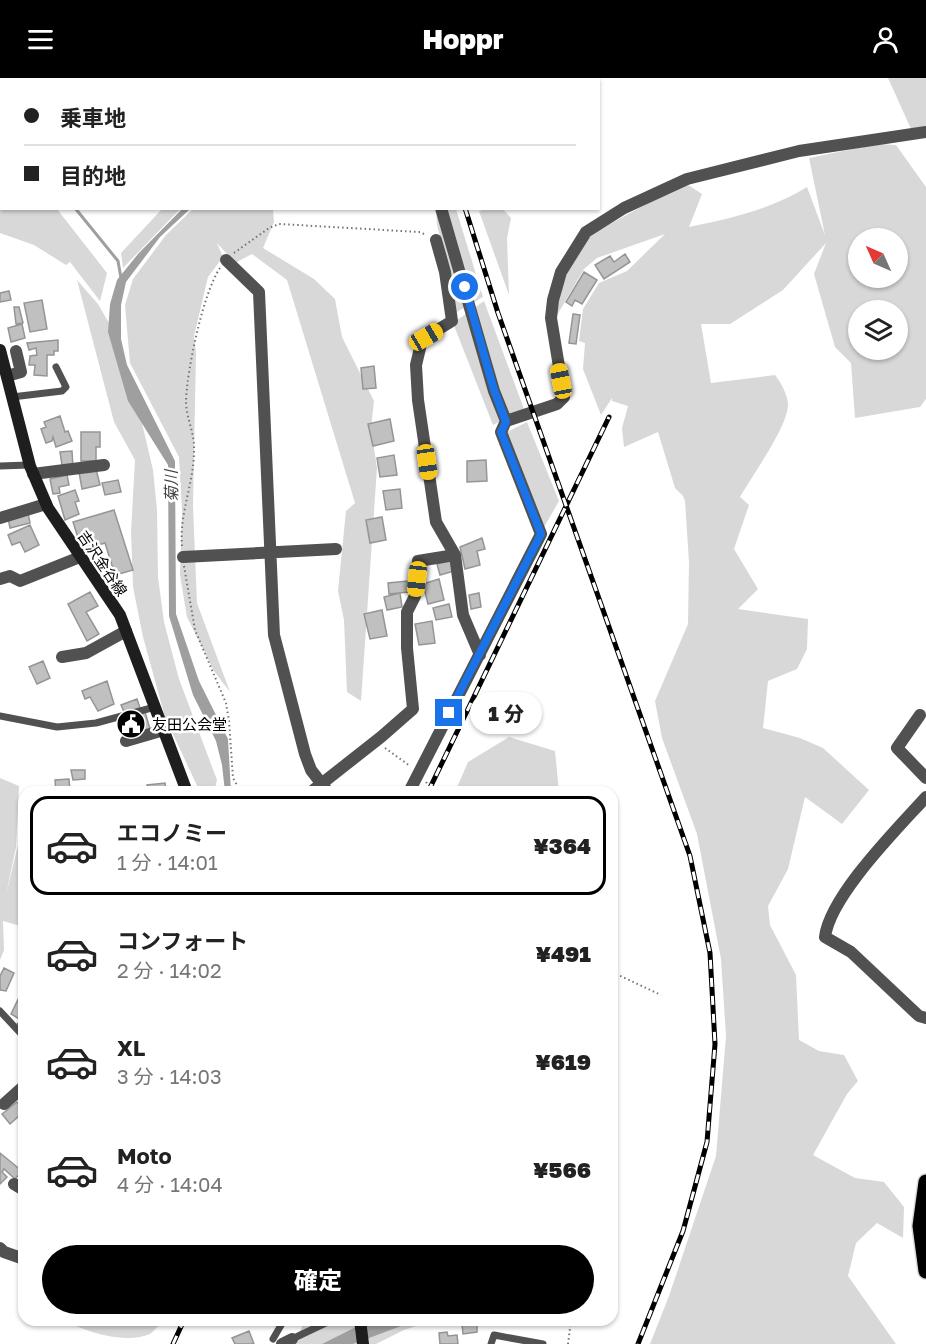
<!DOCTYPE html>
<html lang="ja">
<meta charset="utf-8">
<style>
body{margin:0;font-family:"Golos Text","Noto Sans JP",sans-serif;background:#f2f2f2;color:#222;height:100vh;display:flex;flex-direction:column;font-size:22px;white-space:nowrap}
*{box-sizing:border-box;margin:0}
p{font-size:20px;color:#767676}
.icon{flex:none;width:33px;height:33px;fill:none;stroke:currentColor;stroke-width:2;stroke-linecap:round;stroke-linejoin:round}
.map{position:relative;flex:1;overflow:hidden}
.panel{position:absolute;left:18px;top:708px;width:600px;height:540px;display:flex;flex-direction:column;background:#fff;border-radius:18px;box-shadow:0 2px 4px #0004}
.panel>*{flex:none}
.banner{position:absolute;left:0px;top:0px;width:600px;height:132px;box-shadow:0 2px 4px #0004;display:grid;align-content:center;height:132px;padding:0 24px;background:#fff}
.needle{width:39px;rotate:315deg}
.tools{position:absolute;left:848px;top:150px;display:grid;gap:12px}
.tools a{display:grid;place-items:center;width:60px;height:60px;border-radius:50%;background:#fff;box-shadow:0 2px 4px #0004;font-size:30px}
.end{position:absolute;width:27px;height:27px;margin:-14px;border:8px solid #1a73e8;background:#fff;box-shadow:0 0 0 3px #fff}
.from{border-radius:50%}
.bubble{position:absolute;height:42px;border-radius:21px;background:#fff;box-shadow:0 2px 4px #0004;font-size:20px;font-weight:800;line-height:42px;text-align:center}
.car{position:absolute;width:18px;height:36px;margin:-18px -9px;border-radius:8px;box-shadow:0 0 4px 2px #0007;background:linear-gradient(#f5c518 24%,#345 0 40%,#f5c518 0 76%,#345 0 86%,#f5c518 0)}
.banner b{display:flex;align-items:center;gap:21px;height:57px;font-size:22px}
.banner b+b{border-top:2px solid #e0e0e0}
.banner i{width:15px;height:15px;background:#222}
ul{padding:10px 0 0;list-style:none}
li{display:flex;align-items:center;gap:18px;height:99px;margin:0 12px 9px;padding:0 12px;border:3px solid transparent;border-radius:18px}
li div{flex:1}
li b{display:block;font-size:22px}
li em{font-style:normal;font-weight:800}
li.current{border-color:#000}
li>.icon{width:54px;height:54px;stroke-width:1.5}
.button{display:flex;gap:12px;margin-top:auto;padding:12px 24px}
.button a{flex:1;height:69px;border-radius:36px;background:#000;color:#fff;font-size:24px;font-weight:800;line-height:69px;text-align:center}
header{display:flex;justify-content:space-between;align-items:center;height:78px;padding:0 24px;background:#000;color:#fff;font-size:27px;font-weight:800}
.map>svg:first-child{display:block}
.green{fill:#d8d8d8;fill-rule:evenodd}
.water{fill:#9f9f9f}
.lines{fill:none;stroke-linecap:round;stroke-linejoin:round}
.stream{stroke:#9f9f9f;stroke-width:3}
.building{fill:#c0c0c0;stroke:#959595;stroke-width:1.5}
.primary-casing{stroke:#dbdbdb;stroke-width:18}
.path{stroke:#737373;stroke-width:2;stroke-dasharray:1.5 3;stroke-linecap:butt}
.lane{stroke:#515151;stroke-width:7}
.street{stroke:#515151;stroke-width:12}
.secondary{stroke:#1e1e1e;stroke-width:12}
.primary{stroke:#000;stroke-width:15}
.rail-casing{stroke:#000;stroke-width:5}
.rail{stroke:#fff;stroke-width:3;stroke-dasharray:9;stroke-linecap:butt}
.route{stroke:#1a73e8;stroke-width:8}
.labels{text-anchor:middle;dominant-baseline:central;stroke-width:5;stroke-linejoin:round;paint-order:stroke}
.street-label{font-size:15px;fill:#000;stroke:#fff}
.poi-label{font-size:15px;fill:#000;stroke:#fff;text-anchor:start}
.water-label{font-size:16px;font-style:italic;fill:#404040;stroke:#fff}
</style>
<header><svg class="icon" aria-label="menu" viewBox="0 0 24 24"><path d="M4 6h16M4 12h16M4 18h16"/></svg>Hoppr<svg class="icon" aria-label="person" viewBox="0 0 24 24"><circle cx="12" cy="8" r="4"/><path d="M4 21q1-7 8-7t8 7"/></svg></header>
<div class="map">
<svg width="926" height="1266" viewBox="0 0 926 1266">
<rect width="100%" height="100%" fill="#fff"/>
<!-- green -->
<path class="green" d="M888 0H926V50L911 51Z
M877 66 896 67 926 109V321L920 329 855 340 851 285 835 269 814 196 826 165 783 212 730 246H701L711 305 775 297C781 304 788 318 788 327 787 350 752 398 740 419L749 427 734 471 758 511 738 531 808 541 807 571 797 591 768 603 763 650 800 660 823 670 869 712 842 746 805 719 788 791 768 828 770 847 796 897 799 962 819 973 844 977 858 1003 847 1016 813 1077 855 1100 884 1104 904 1129 903 1160 877 1145 856 1165 848 1198 896 1266H650L669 1218 716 1078 726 958 721 881 697 756 662 660 655 623 688 546 689 484 685 423 683 418 675 410 658 354 624 369 622 350 628 328 612 323V320L601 337 583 291 585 265 579 263 583 231 599 205 627 193 665 156 597 180 584 191 556 239 557 218 575 178 588 158 685 105 702 116 689 149C729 141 772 131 807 109L825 157 809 80ZM858 160H897V200H858ZM858 232H897V272H858Z
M0 92 2 130 57 131 107 195 100 223 70 184 66 187 34 167 0 155Z
M194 130 273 131 274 144 263 170 314 201 335 221 342 259 374 323 371 350 377 390 361 623 347 614 344 542 338 513 346 433 355 425 287 202 252 176 235 185 217 165 223 179 208 199 194 258 196 275 193 428 197 525 230 614 214 593 187 539 180 497 182 433 179 379 130 285 127 251 125 227 133 201 166 157Z
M162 131H180L123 190 121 175Z
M436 131H456L483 219 455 235 450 198 437 147Z
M487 131H503L511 140 507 160 509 217 479 133Z
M77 202 98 226 109 245 142 345 153 392 157 432 158 499 164 544 179 601 217 702 214 714H200L165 639 143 559 133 509 131 454 135 382 114 344Z
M484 223 524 331 493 347 453 245Z
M527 344 559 423 543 451 507 354Z
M509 659 555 673 559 714H455L468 684Z
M0 700 19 708 16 769 6 817 18 767 24 768V849L3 843 4 872 0 882Z
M64 1242H163C159 1247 155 1252 150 1256 126 1266 87 1255 64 1242Z
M305 1242H434L404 1252 376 1266H294Z"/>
<!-- water -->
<path class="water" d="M182 131H190L160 159 126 204 121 227V261L127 287 175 383 176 536 199 603 228 661 231 714H225L222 687 216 663 193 617 169 538 168 387 128 323 108 254 110 226 117 202 138 176Z
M370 1242H417L353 1266H322Z"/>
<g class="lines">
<!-- stream -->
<path class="stream" d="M0 81 2 80
M75 130 118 183 121 200"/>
</g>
<!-- building -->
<path class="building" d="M625 176 630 184 604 201 595 187 610 178 614 184Z
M584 194 597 202 582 226 575 222 572 228 566 224Z
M9 213 11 222 0 224V215Z
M42 222 47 251 30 254 24 225Z
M14 229H19L23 245 16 246Z
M573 236 580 237 576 266 569 265Z
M22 246 25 260 11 264 8 250Z
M58 262V273H54V277H47V298L34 297 35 287H29L30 278 37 277 36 270 29 272 27 265Z
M374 288 376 310 363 311 361 290Z
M60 338 65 354 68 353 72 363 56 369 53 359 52 363 46 365 41 351 46 349 44 344Z
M390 341 394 363 373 368 368 346Z
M81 354H100V369H96V383H81Z
M72 373 73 389 62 387 60 374Z
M394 377 397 397 380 399 377 380Z
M486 382 487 403 467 404V383Z
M96 391 100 407 82 411 79 394Z
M67 397 69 407 59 409 60 415 53 416 50 401Z
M118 402 121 414 105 417 102 405Z
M400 411 402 430 386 432 383 413Z
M75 412 79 423 75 424 79 436 65 442 58 418Z
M114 432 133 492 115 497 105 465 82 472 73 444Z
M28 435 30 445 10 450 8 440Z
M382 439 386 462 370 465 366 442Z
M30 447 39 467 25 474 20 464 12 467 8 457Z
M482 460 485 471 477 473 480 487 465 491 460 469Z
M451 482 454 493 440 497 437 486Z
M439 501 444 522 428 526 423 506Z
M408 503 409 514 389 516 388 505Z
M90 514 98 528 86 534 99 556 87 563 68 526Z
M400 515 402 529 387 532 384 519Z
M479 515 481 529 471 531 469 517Z
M449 526 452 539 436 542 433 530Z
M382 532 387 558 370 561 364 536Z
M432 543 435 565 419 567 415 546Z
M43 583 50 600 37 606 29 589Z
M107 603 114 626 98 633 90 619 85 621 82 613Z
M137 621 140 630 125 636 121 627Z
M145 634 150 651 124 659 119 642Z
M71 692H85V701L73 702Z
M69 701 70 714H56L55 702Z
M165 705 166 714H147V707Z
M4 890 14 895 6 913 0 912V898Z
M24 909V953L17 946 21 942 11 936Z
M17 1024 24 1032V1038L21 1041 19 1038 10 1046 2 1036Z
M0 1075 22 1093 15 1101 4 1091 2 1094 7 1099 0 1106Z
M477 1245V1254L463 1256 462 1246Z
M249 1253 254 1266H235L232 1260Z
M447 1254 448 1258 457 1257 458 1266H440L439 1255Z"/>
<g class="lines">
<!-- primary casing -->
<g class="primary-casing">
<path id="primary" d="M926 1104 920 1148 926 1193"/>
</g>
<!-- path -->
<path class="path" d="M234 175 269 150 279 146 420 154 426 157
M182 468C179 436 194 405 194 373 195 355 186 340 186 323 187 292 203 215 220 190
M184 488 195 552 226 625 229 643 233 700 241 714
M385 670 410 688
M426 704 434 714
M612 894 661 917
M568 1266 571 1242"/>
<!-- lane -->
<path class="lane" d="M12 319 62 313 66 309 56 289
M0 388 29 387
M0 638 57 649 96 645 155 629
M0 933 24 959
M273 1261 284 1242
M292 1261 332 1242
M491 1266 494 1257 543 1266"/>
<!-- street -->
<path class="street" d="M404 2V0
M436 162 445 194 452 243 426 259 421 266 416 287 418 322 436 444 455 477 463 537 480 577
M226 182 259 214 274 557 305 676 311 692 328 714
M7 298 21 294 16 273
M506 343 557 326 564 319 551 240 553 222 561 194 586 154 624 130 687 101 799 73 926 54
M33 396 104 387
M0 440 46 426
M183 479 336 471
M0 501 10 498 20 503 80 479
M62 579 86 575 126 553
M920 637 897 670 926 700
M126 663 164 652
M311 714 381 659 413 631 407 570V534L415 518 418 483 455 477
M409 714 541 456 501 354 506 343 494 313 441 130
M926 719C897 751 830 818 825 859L851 874 919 938 926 940
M4 1026 24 1008
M14 1106 24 1112
M0 1170 4 1174 24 1181
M282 1266 292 1261"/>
<!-- secondary -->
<path class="secondary" d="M0 272 30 388 48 430 120 537 187 714
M360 1242 363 1266"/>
<!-- primary -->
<use href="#primary" class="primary"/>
<!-- rail casing -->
<g class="rail-casing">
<path id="rail" d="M448 0V2
M465 130 498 235 690 778 710 875 715 966 707 1064 683 1153 638 1266
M428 714 609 339
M173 1266 184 1242"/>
</g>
<!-- rail -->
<use href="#rail" class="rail"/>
</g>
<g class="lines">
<!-- route -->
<path class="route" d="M449 635 541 456 501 354 506 344 494 312 465 209"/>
</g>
<!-- icons -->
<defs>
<g id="civic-disc" transform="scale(1.5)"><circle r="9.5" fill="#000" stroke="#fff"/><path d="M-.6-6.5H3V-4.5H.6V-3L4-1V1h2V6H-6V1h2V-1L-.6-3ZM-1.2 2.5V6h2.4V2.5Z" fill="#fff"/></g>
</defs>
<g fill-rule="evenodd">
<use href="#civic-disc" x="131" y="646"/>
</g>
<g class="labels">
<!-- street labels -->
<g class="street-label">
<text transform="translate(103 485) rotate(56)">吉沢金谷線</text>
</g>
<!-- poi labels -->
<g class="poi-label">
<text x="152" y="646">友田公会堂</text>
</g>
<!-- water labels -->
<g class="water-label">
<text transform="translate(171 408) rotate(-91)">菊川</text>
</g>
</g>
</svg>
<div class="tools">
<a><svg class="needle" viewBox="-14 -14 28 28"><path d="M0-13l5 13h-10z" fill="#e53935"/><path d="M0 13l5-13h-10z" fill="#767676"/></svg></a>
<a><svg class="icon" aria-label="layers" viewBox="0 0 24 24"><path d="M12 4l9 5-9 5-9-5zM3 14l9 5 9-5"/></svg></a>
</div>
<i class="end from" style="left:465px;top:209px"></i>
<i class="end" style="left:449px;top:635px"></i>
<div class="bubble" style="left:470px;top:614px;width:72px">1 分</div>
<i class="car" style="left:426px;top:259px;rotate:60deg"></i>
<i class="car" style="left:561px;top:303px;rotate:349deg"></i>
<i class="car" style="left:427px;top:384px;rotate:172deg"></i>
<i class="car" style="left:417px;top:501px;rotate:186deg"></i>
<div class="banner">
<b><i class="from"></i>乗車地</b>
<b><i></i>目的地</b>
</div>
<section class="panel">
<ul>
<li class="current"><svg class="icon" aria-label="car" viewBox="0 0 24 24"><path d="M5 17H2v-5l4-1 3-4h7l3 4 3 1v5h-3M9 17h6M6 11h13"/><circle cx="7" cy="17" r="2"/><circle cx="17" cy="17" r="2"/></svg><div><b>エコノミー</b><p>1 分 · 14:01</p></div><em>¥364</em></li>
<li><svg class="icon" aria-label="car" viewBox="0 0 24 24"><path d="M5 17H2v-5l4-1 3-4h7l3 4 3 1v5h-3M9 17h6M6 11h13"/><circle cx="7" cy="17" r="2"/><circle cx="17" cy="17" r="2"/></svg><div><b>コンフォート</b><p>2 分 · 14:02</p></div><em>¥491</em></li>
<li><svg class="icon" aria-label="car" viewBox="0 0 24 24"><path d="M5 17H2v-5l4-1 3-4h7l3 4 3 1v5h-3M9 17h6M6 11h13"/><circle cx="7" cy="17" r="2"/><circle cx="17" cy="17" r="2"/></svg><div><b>XL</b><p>3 分 · 14:03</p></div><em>¥619</em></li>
<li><svg class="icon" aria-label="car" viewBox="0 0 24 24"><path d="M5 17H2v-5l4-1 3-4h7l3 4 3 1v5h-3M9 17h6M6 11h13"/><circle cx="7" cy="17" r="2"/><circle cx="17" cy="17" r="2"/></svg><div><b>Moto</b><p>4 分 · 14:04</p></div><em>¥566</em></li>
</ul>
<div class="button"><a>確定</a></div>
</section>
</div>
